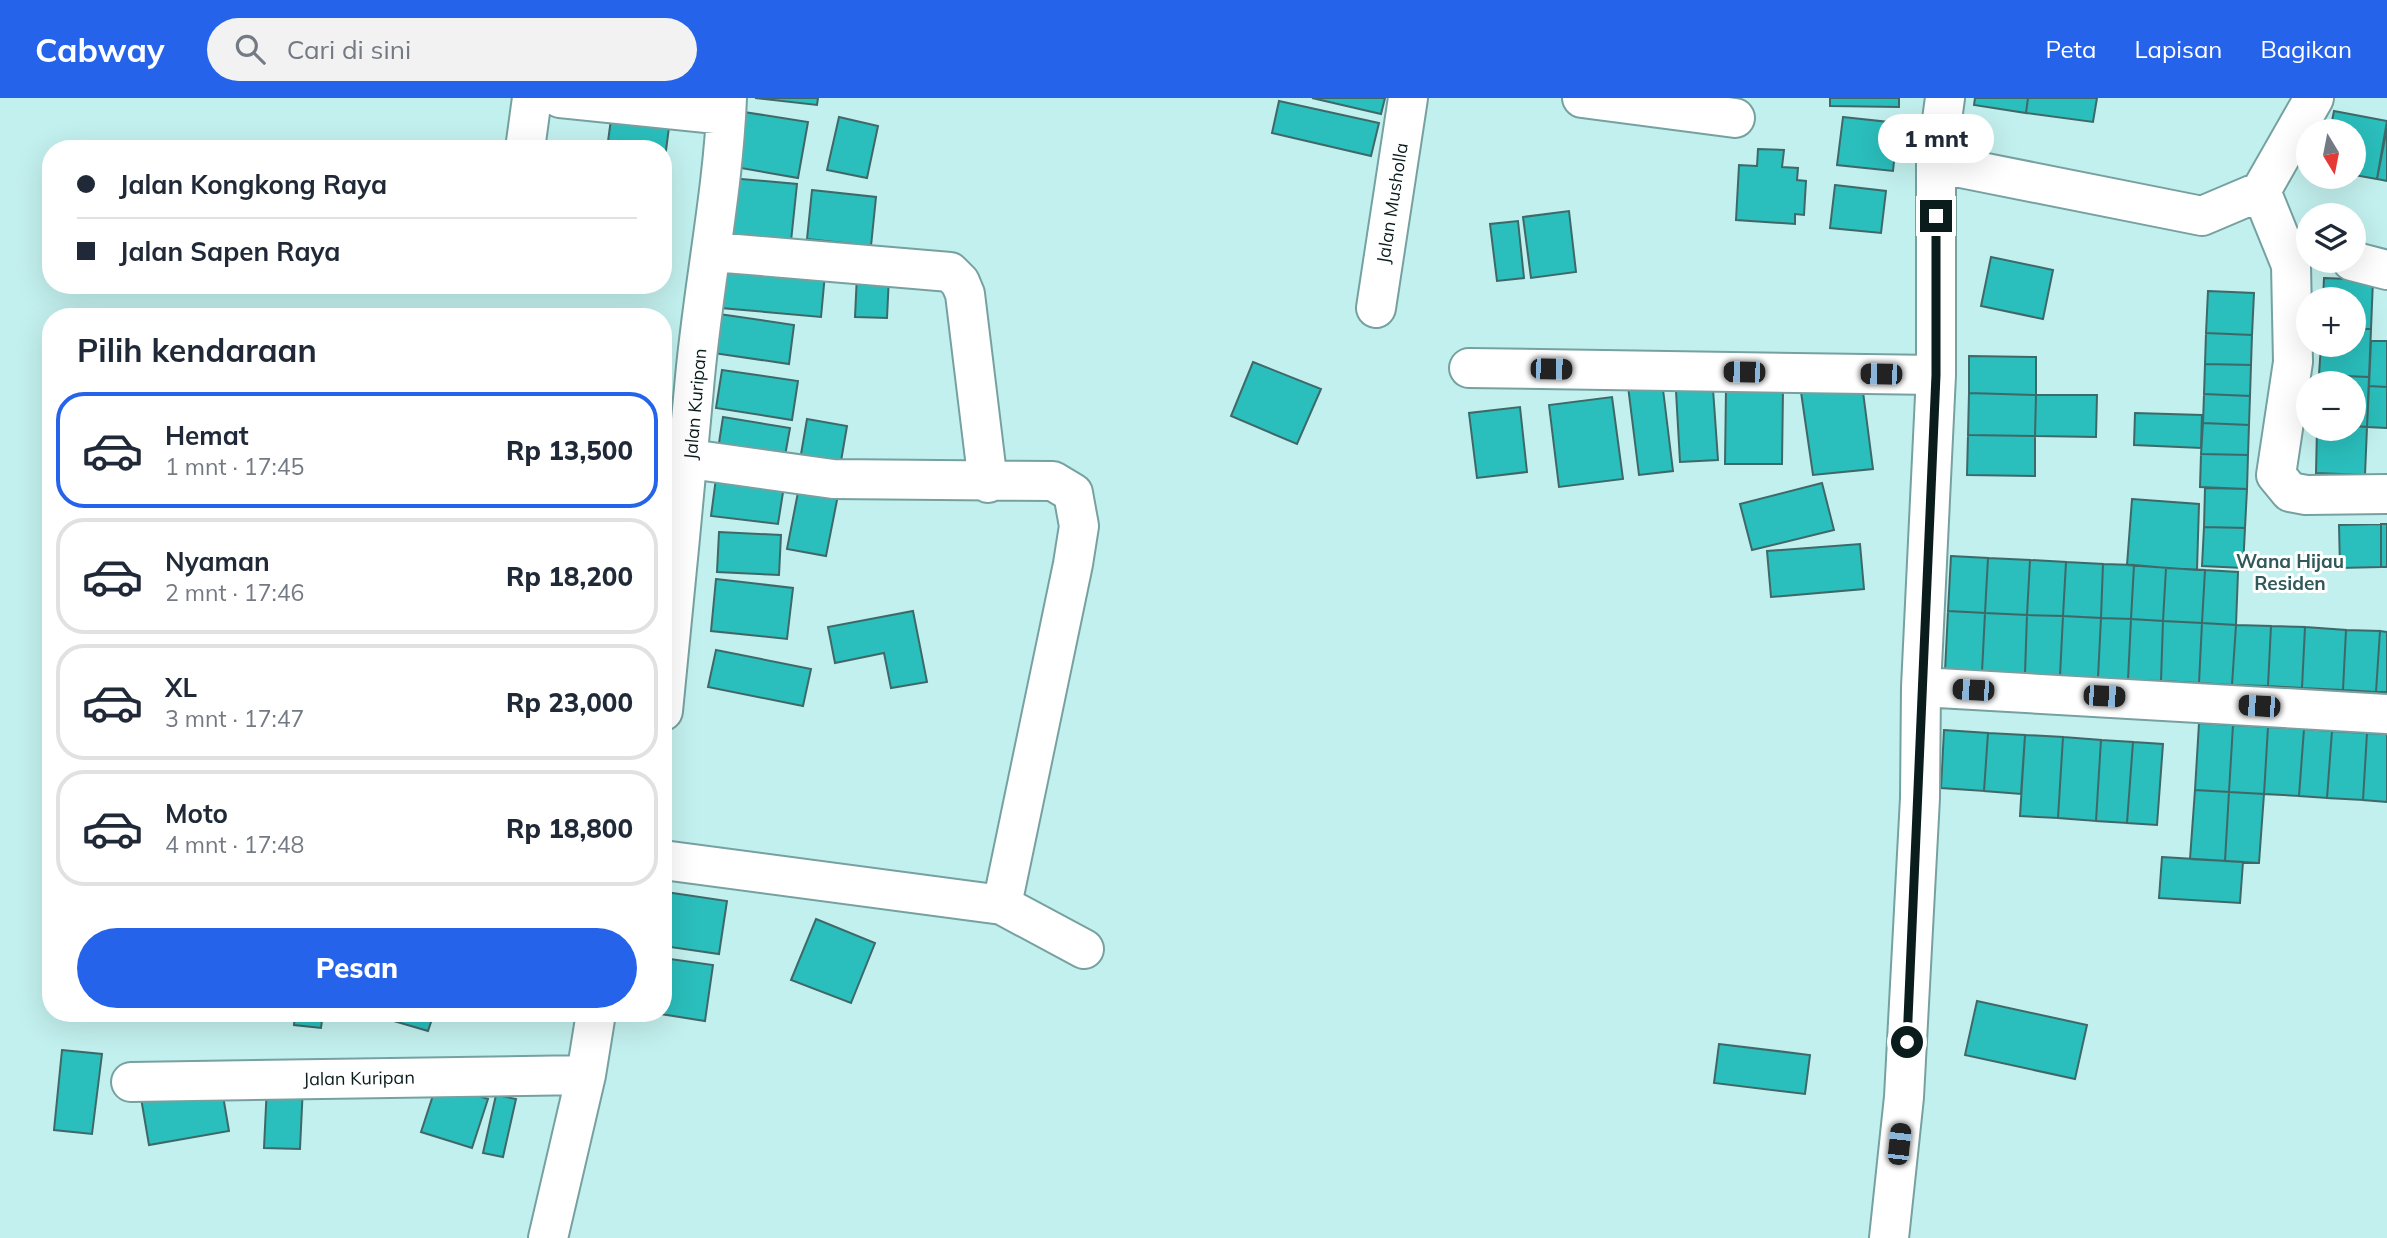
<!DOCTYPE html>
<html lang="id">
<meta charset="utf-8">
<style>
body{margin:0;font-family:Mulish,sans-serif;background:#f2f2f3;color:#1f2937;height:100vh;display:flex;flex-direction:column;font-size:26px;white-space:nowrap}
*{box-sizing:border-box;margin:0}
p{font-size:23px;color:#747a83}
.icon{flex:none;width:38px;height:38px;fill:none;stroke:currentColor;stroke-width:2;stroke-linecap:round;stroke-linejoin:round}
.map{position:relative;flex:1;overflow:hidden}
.drawer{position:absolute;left:42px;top:210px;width:630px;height:714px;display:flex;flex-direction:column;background:#fff;border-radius:28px;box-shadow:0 7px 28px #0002}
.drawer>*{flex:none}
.top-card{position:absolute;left:42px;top:42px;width:630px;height:154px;border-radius:28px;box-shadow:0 7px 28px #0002;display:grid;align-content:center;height:154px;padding:0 35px;background:#fff}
.needle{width:46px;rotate:170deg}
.controls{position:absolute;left:2296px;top:21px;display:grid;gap:14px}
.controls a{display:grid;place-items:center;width:70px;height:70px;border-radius:50%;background:#fff;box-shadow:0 7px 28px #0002;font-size:35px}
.end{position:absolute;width:32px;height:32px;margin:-16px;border:9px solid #0a1c1b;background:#fff;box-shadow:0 0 0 4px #fff}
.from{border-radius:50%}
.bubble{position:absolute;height:49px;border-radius:24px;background:#fff;box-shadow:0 7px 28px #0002;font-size:23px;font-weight:800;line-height:49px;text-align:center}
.car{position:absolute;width:21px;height:42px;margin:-21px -10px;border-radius:9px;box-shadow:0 0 5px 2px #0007;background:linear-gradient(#222 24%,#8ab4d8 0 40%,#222 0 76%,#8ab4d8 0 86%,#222 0)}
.top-card b{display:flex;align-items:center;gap:24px;height:66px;font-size:26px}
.top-card b+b{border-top:2px solid #e0e1e3}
.top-card i{width:18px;height:18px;background:#1f2937}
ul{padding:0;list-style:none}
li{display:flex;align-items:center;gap:21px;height:116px;margin:0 14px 10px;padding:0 21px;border:4px solid #e0e1e3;border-radius:28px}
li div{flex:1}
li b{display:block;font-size:26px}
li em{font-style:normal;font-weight:800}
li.on{border-color:#2563eb}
li>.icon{width:63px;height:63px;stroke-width:1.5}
h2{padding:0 35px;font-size:32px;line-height:84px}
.button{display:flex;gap:14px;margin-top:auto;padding:14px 35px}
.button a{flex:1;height:80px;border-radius:42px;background:#2563eb;color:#fff;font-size:28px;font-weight:800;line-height:80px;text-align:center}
header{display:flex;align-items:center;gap:42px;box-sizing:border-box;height:98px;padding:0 35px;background:#2563eb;color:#fff}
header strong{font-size:33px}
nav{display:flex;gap:38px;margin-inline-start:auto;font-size:24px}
.search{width:490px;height:63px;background:#f2f2f3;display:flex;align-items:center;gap:18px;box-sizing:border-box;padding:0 24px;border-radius:38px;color:#747a83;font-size:26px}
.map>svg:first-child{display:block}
.building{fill:#2abebc;stroke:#3f6968;stroke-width:2}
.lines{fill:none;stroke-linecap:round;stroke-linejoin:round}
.minor-casing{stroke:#76a1a0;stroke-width:42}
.minor{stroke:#fff;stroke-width:38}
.route{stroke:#0a1c1b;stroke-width:9}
.labels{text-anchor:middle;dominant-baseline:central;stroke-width:6;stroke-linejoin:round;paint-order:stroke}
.street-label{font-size:18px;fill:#0a1c1b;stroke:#fff}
.neighbourhood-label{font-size:19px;font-weight:bold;fill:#305a59;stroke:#fff}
</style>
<header>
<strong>Cabway</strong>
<div class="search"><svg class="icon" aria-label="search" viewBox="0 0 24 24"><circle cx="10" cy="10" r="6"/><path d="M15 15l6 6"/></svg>Cari di sini</div>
<nav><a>Peta</a><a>Lapisan</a><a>Bagikan</a></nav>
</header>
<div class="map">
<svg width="2387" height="1140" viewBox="0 0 2387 1140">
<rect width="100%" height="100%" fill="#c2f0ee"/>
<!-- building -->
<path class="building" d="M755 0H818L817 7Z
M1312 0H1385L1381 16Z
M1830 0H1899V9L1830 8Z
M1975 0H2028L2026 15 1974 7Z
M2028 0H2097L2093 24 2026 15Z
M1279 3 1379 25 1371 58 1272 35Z
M2334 13 2387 23 2377 81 2354 77V33H2330Z
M744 14 808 24 798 80 735 69Z
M839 19 878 28 867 80 827 72Z
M1843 19 1898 25 1893 73 1837 67Z
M611 21 669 29 664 68 663 51H607Z
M2387 30V83L2377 81Z
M1758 51 1784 52 1782 69 1798 70 1797 82 1806 83 1804 117 1795 116V126L1736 122 1739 67 1757 68Z
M730 80 797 86 790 153 723 146Z
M1835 87 1886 93 1881 135 1830 130Z
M812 92 876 99 871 148 807 141Z
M1569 113 1576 174 1531 180 1523 119Z
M1518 123 1524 180 1497 183 1490 126Z
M1991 159 2053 172 2043 221 1981 208Z
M725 167 825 176 821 219 721 210Z
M857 176 889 178 887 220 855 219Z
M2324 180 2373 182 2371 231H2354V201H2323Z
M2208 193 2254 195 2252 237 2206 235Z
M719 216 794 227 789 266 713 255Z
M2354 231H2371L2369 279 2319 277 2321 247H2354Z
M2206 235 2252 237 2251 267 2205 266Z
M2371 243H2387V289L2369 288Z
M1969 258 2036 259V297L1969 295Z
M1253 264 1321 291 1297 346 1231 318Z
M2205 266 2251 267 2250 298 2204 296Z
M722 272 798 283 792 322 716 310Z
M1661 275 1673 373 1639 377 1627 280Z
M2319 277 2369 279 2367 329 2354 328V285H2319Z
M1862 286 1873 371 1813 377 1801 294Z
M2369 288 2387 289V330L2367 329Z
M1726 290 1783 291 1782 366H1725Z
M1713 291 1718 362 1680 364 1676 293Z
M1969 295 2036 297 2035 338 1968 337Z
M2204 296 2250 298 2249 327 2203 325Z
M2036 297H2097L2096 339 2035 338Z
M1612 299 1623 381 1559 389 1549 307Z
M1520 309 1527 374 1477 380 1469 315Z
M2135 315 2202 317 2201 350 2134 347Z
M723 319 790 330 783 369 717 358Z
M807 321 847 328 839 375 799 368Z
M2203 325 2249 327 2248 357 2201 356Z
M2354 328 2367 329 2365 377 2316 375 2317 331H2354Z
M1968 337 2035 338V378L1967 377Z
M2201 356 2248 357 2247 391 2200 389Z
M716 380 784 388 778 426 711 418Z
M800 384 839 392 826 458 787 451Z
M1822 385 1834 432 1752 452 1740 406Z
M2205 390 2247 391 2245 430 2204 429Z
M2132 401 2199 406 2197 472 2127 467Z
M2381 426H2387V469H2381Z
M2381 426V469L2340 470 2339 427Z
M2204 429 2245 430 2243 470 2202 468Z
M719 434 781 437 779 477 717 474Z
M1860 446 1864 491 1771 499 1767 453Z
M1951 458 1988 460 1985 515 1948 513Z
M1988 460 2030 462 2027 517 1985 515Z
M2030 462 2066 464 2063 518 2027 517Z
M2066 464 2103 466 2101 520 2063 518Z
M2103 466 2134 467 2131 521 2101 520Z
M2134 467 2166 470 2163 523 2131 521Z
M2166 470 2205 472 2202 525 2163 523Z
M2205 472 2238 474 2236 527 2202 525Z
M716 481 793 490 787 541 711 533Z
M913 513 927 584 891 590 884 555 835 565 828 529Z
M1948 513 1985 515 1982 574 1945 573Z
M1985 515 2027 517 2025 576 1982 574Z
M2027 517 2063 518 2060 578 2025 576Z
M2063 518 2101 520 2098 580 2060 578Z
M2101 520 2131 521 2128 582 2098 580Z
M2131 521 2163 523 2161 583 2128 582Z
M2163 523 2202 525 2199 585 2161 583Z
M2202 525 2236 527 2232 587 2199 585Z
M2236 527 2271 528 2268 588 2232 587Z
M2271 528 2305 529 2302 590 2268 588Z
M2305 529 2346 532 2343 592 2302 590Z
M2346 532 2380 533 2376 594 2343 592Z
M2380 533 2387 534V594H2376Z
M716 552 811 571 803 608 708 589Z
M2199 625 2233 627 2229 694 2195 692Z
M2233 627 2268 629 2264 696 2229 694Z
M2268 629 2304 631 2299 698 2264 696Z
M2304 631 2332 633 2327 700 2299 698Z
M1944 632 1988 635 1984 693 1941 690Z
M2332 633 2367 635 2363 702 2327 700Z
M1988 635 2025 637 2021 696 1984 693Z
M2367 635 2387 636V704L2363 702Z
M2025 637 2063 639 2058 720 2020 718Z
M2063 639 2101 642 2096 723 2058 720Z
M2101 642 2133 644 2127 725 2096 723Z
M2133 644 2163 646 2157 727 2127 725Z
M2195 692 2229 694 2225 763 2190 761Z
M2229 694 2264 696 2259 765 2225 763Z
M2162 759 2243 764 2240 805 2159 800Z
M666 794 727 803 719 856 663 848Z
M816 821 875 845 851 905 791 882Z
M663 860 713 867 705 923 654 915H663Z
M1977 903 2087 927 2075 981 1965 957Z
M295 915H323L321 930 294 927Z
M388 915H434L428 933 387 921Z
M1719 946 1810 957 1805 996 1714 985Z
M62 952 102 956 92 1036 54 1032Z
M437 985 488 1001 472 1050 421 1034Z
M221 986 229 1033 149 1047 141 1000Z
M267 987 303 988 300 1051 264 1050Z
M496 997 516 1001 503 1059 483 1055Z"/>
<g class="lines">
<!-- minor casing -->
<g class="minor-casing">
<path id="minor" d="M560 0 726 17
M1582 0 1735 20
M525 51 532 0
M1936 65 2202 118 2261 93 2314 0
M2261 93 2291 167 2293 264 2276 377 2290 394 2306 397 2387 396
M713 154 950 174 960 184 965 196 988 385
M2352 163 2387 172
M1376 210 1408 0
M1469 270 1936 277
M690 361 833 381 1053 383 1073 395 1079 428 1073 466 1002 807
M1921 589 2387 616
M663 613C674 505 684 398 694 290 702 193 723 98 727 0
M663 762 1002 807 1084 851
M131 984 586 977
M548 1140 586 977 596 915
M1889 1140 1904 999 1920 700 1921 589 1936 277V65L1945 0"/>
</g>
<!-- minor -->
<use href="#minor" class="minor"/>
</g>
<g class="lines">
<!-- route -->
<path class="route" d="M1907 944 1936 277V118"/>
</g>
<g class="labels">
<!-- street labels -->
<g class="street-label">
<text transform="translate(1392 105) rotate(-81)">Jalan Musholla</text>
<text transform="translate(695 306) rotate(-85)">Jalan Kuripan</text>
<text transform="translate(359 980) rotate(-1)">Jalan Kuripan</text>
</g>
<!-- neighbourhood labels -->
<g class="neighbourhood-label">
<text x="2290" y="463">Wana Hijau<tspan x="2290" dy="22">Residen</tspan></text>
</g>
</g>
</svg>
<div class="controls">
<a><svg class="needle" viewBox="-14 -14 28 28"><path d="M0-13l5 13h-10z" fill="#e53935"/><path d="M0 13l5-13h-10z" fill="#747a83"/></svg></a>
<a><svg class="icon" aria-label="layers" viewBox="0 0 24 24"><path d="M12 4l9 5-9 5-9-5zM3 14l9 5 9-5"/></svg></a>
<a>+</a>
<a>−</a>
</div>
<i class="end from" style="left:1907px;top:944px"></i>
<i class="end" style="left:1936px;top:118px"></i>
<div class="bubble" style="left:1878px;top:16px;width:116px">1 mnt</div>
<i class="car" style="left:1551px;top:271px;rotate:91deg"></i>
<i class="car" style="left:1744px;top:274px;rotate:271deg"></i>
<i class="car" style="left:1881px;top:276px;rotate:271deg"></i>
<i class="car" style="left:1973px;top:592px;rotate:273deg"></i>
<i class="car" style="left:2104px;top:598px;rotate:93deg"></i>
<i class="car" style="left:2259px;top:608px;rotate:274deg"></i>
<i class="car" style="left:1899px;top:1046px;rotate:6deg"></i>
<div class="top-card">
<b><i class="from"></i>Jalan Kongkong Raya</b>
<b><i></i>Jalan Sapen Raya</b>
</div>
<section class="drawer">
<h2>Pilih kendaraan</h2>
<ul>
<li class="on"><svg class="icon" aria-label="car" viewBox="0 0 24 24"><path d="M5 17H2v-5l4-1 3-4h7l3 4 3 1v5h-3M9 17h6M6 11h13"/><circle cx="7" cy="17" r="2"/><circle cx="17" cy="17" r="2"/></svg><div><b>Hemat</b><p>1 mnt · 17:45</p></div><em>Rp 13,500</em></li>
<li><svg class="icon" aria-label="car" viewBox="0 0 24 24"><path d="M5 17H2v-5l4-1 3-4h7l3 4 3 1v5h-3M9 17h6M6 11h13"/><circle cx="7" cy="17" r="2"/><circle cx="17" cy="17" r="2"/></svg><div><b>Nyaman</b><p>2 mnt · 17:46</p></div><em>Rp 18,200</em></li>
<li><svg class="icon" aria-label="car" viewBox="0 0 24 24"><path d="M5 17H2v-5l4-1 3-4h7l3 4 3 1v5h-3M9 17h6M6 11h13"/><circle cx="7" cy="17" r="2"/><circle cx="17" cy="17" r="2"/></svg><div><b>XL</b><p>3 mnt · 17:47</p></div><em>Rp 23,000</em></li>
<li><svg class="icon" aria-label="car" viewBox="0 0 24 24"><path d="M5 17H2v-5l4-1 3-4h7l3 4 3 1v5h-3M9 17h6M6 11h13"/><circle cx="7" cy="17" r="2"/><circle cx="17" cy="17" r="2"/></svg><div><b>Moto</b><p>4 mnt · 17:48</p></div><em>Rp 18,800</em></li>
</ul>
<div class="button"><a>Pesan</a></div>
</section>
</div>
